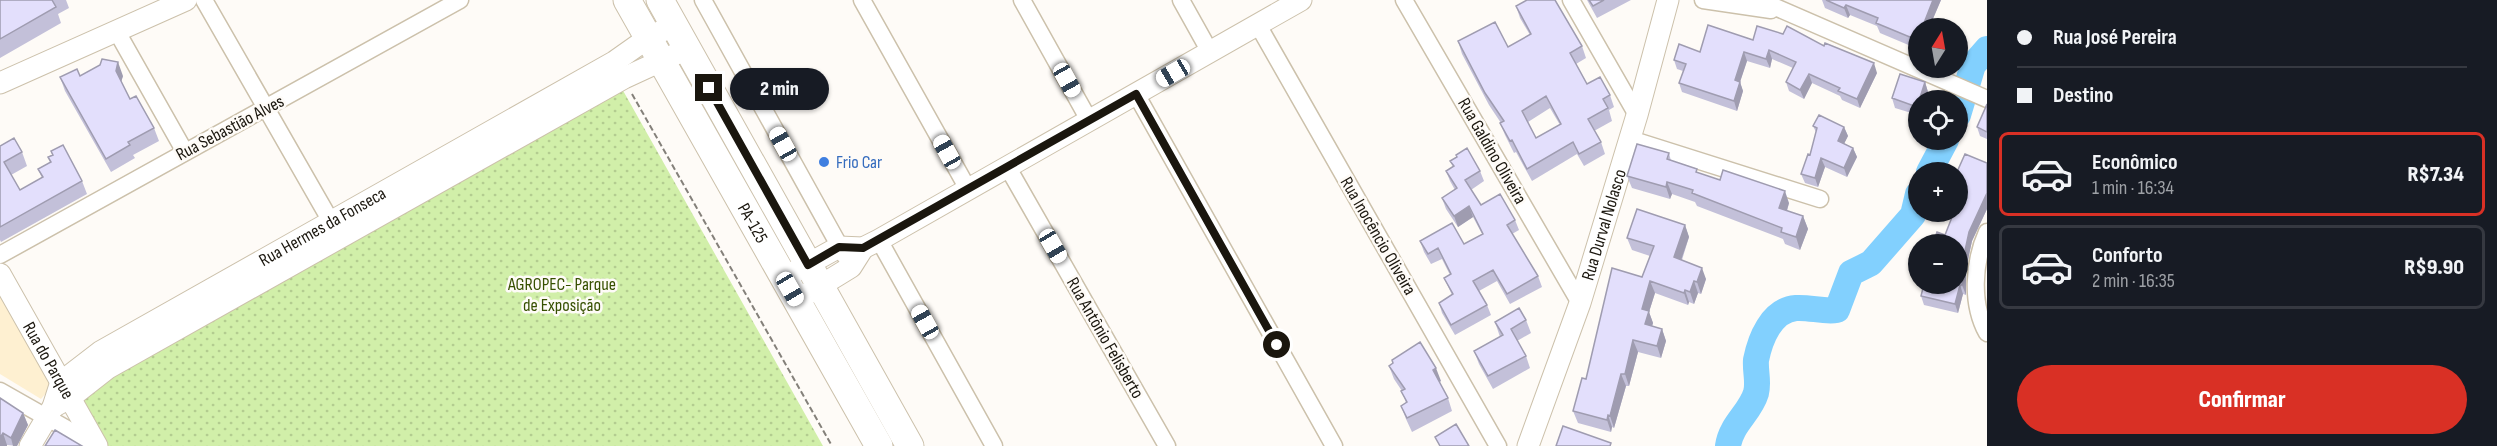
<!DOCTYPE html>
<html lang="pt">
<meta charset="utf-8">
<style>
body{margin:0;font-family:"Sofia Sans Condensed",sans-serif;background:#20242c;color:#f1f3f6;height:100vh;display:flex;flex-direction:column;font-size:22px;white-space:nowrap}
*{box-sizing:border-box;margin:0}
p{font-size:20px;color:#9ea1a6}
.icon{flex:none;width:33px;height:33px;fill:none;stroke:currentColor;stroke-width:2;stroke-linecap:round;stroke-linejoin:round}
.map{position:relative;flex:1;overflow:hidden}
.details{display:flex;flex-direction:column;background:#171b24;width:510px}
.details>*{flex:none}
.guide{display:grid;align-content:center;height:132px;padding:0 30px;background:#171b24}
.needle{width:39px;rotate:11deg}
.fabs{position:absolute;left:1908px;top:18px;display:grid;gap:12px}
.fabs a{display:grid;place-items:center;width:60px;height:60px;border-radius:50%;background:#171b24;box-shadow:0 2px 4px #0004;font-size:30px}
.end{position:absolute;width:27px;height:27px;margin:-14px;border:8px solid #1a160e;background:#fff;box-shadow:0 0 0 3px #fff}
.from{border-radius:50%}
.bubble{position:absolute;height:42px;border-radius:21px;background:#171b24;box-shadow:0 2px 4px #0004;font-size:20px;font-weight:800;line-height:42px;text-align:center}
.car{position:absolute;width:18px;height:36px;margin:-18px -9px;border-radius:8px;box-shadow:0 0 4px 2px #0007;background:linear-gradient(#fff 24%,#345 0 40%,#fff 0 76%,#345 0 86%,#fff 0)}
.guide b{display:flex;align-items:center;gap:21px;height:57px;font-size:22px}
.guide b+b{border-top:2px solid #363941}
.guide i{width:15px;height:15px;background:#f1f3f6}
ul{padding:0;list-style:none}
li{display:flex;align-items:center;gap:18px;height:84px;margin:0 12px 9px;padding:0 18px;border:3px solid #363941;border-radius:9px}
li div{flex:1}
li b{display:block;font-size:22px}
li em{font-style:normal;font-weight:800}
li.selected{border-color:#d93025}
li>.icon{width:54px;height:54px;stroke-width:1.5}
.cta{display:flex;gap:12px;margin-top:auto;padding:12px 30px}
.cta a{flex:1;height:69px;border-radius:36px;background:#d93025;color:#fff;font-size:24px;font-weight:800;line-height:69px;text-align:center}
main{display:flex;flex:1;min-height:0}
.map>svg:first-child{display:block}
.built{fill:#fef0d1}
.grass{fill:url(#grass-dots)}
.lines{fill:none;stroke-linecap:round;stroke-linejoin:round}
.river{stroke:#82d0fe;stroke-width:26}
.minor-casing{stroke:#ccc1ab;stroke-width:19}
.tertiary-casing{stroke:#ccc1ab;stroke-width:23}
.primary-casing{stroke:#ccc1ab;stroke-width:29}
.path{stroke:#84807a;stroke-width:2;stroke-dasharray:6 3;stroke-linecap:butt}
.minor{stroke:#fff;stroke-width:16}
.tertiary{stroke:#fff;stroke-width:21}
.primary{stroke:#fff;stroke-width:27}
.wall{fill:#c3c0d9;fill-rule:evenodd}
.shaded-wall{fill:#9f9cb0}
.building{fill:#e3dffc;stroke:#9f9cb0;stroke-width:1.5;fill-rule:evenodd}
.route{stroke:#1a160e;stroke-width:8}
.shop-dot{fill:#3f7fe0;stroke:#fefbf7;stroke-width:2}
.labels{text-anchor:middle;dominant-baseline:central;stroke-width:5;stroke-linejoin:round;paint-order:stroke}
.street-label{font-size:18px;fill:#1a160e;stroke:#fefbf7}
.shop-label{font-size:18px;fill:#366cbe;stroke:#fefbf7;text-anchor:start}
.park-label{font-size:18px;fill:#375000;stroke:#fefbf7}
</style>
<main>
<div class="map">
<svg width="1987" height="446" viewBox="0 0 1987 446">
<defs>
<pattern id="grass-dots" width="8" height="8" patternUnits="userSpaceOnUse" patternTransform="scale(1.5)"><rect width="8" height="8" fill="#d1efa9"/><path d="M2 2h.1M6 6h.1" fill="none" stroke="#b3cc90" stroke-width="1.8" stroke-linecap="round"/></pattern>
</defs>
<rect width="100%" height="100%" fill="#fefbf7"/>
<!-- built -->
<path class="built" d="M0 294 51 387 41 399 0 374Z"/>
<!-- grass -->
<path class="grass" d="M621 87 823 446H104L77 400 82 392Z"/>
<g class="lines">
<!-- river -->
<path class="river" d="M1958 115 1973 65 1987 49
M1929 172 1946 140
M1728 446C1731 424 1750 413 1756 393 1759 382 1755 371 1756 360 1760 340 1771 310 1796 308 1810 307 1823 312 1837 310L1851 273 1871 263 1913 215 1918 194"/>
<!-- minor casing -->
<g class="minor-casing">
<path id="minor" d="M204 0 337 232
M703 0 845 256
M862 0 968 189
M1022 0 1089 120
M1181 0 1210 52
M1404 0 1580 303
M1571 0 1637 115
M1703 0 1771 10
M1759 0 1987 99
M1258 25 1498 446
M116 30 185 152
M1136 94 1334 446
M1630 139 1820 199
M1007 166 1167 446
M1987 232C1973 263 1971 304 1987 333
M879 240 994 446
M0 255 460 0
M0 391 97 446"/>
</g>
<!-- tertiary casing -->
<g class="tertiary-casing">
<g id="tertiary">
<path d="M0 83 186 0"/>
<path d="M794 272 839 247 863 248 879 240 1301 0"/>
<path id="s1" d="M0 274 97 446"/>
<path d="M807 294 851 267 863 248"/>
<path d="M53 407 71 397 108 368 624 78 676 54"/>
<path id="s2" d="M30 446 53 407 61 382 100 352 614 62 648 38 674 25"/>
<path id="s3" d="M1528 446 1580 303 1637 115 1668 0"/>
</g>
</g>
<!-- primary casing -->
<g class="primary-casing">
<g id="primary">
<path id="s4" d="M627 0 879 446"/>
<path d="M660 0 910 446"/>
</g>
</g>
<!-- path -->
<path class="path" d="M632 94 832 446"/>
<!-- minor -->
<use href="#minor" class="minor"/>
<!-- tertiary -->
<use href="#tertiary" class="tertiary"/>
<!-- primary -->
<use href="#primary" class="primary"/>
</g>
<!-- wall -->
<path class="wall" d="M0 0H66L69 8 58 14 61 23 0 58Z
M1587 0H1631L1597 18Z
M1822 0H1941L1929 28H1918V49L1880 33 1877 26 1850 15 1848 18 1825 8Z
M1516 6 1582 46 1586 58 1576 64 1587 84 1610 95 1614 107 1609 110 1612 121 1594 131 1601 142 1605 154 1584 166 1577 154 1532 181 1516 152 1514 153 1505 135 1500 123H1501L1489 105 1462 54 1458 41 1508 47 1530 35 1520 18ZM1550 108 1560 125 1536 138 1528 122Z
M1753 40 1877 73 1860 108 1842 100 1840 96 1812 83 1804 99 1789 91 1786 82 1793 68 1772 59 1770 68 1747 61 1740 82 1743 91 1737 111 1682 92 1679 83 1683 71 1677 69 1674 60 1700 52Z
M123 76 121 82 130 99 154 128 159 141 133 155 135 158 111 172 65 91 60 77Z
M1925 82 1928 92 1925 100H1918V115L1895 108 1892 98Z
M1987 104V139L1980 136 1977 127Z
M1813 126 1844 127 1848 136 1844 143 1853 148 1857 157 1847 177 1825 167 1818 187 1805 183 1801 174 1810 155 1816 132Z
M0 146 22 152 27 166 11 175 20 190 42 178 38 169 50 162 48 157 52 155 51 151 82 181 87 194 1 242 0 240Z
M1669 153 1671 161 1698 173 1789 203 1787 211 1803 216 1808 229 1800 250 1785 244 1783 239 1697 206 1695 202 1672 194 1670 199 1632 188 1627 176Z
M1450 161 1480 171 1484 181 1471 190 1481 205 1515 220 1519 230 1512 234 1538 276 1542 287 1510 304 1497 281 1479 291 1487 305 1491 315 1455 335 1442 313 1439 303 1452 295 1444 278 1450 275 1442 259 1431 264 1424 252 1420 241 1464 244 1482 234 1473 217 1458 227 1446 209 1442 198 1455 190 1450 181 1446 171 1453 167Z
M1987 163V209L1972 241 1966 269V295L1963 294 1958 313 1924 305 1921 296 1958 284 1945 235 1954 212 1959 193H1958L1957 172Z
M1685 225 1689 237 1682 260 1706 279 1701 294 1698 293 1694 304 1689 302 1688 305 1655 293 1649 312 1653 323 1652 326 1662 329 1666 341 1661 358 1638 352 1629 386H1626L1614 428 1612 427 1611 432 1578 423 1573 411 1586 379 1642 277 1650 256 1632 250 1627 238Z
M1526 320 1531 333 1517 341 1526 356 1530 368 1493 389 1479 364 1474 351 1500 337 1495 322Z
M1392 360 1441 381 1439 382 1448 398 1452 411 1412 432 1406 419 1401 406 1406 403 1402 391 1394 379 1389 366 1393 364Z
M0 398 23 413 28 425 17 446 7 445 0 446Z"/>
<!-- shaded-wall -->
<path class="shaded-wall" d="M1933 0H1941L1929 28H1922Z
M1846 5 1850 15 1848 18 1844 8Z
M1769 50 1772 59 1770 68 1766 59Z
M1744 52 1747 61 1740 82 1743 91 1737 111 1734 101 1735 80Z
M118 62 123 76 120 85 116 71Z
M1874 63 1877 73 1860 108 1857 99Z
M1809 74 1812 83 1804 99 1800 90Z
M1925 82 1928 92 1925 100H1919Z
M1844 127 1848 136 1841 150 1838 141Z
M1853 148 1857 157 1847 177 1844 168Z
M1821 158 1825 167 1818 187 1815 178Z
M1667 182 1672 194 1670 199 1666 187Z
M1785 191 1789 203 1784 220 1779 208Z
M1987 193V209L1972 241 1966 269V295L1962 285 1963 260 1969 232Z
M1469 206 1473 217 1458 227 1454 216Z
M1803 216 1808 229 1800 250 1796 237Z
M1685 225 1689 237 1678 269 1674 257Z
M1702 268 1706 279 1701 294 1697 282Z
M1650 281 1655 293 1649 312 1653 323 1649 336 1645 324 1642 309Z
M1694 281 1698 293 1694 304 1690 292Z
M1960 285 1963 294 1958 313 1955 304Z
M1685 290 1689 302 1688 305 1684 293Z
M1662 329 1666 341 1661 358 1657 346Z
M1633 340 1638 352 1629 386 1625 374Z
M1436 368 1441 381 1438 383 1433 370Z
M1621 374 1626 386 1614 428 1610 416Z
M23 413 28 425 17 446H13L11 438Z
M1608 415 1612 427 1611 432 1607 420Z
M3 433 7 445V446H0V438Z"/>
<!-- building -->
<path class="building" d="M0 0H52L56 7 0 39Z
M1527 0H1555L1582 46 1570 53 1587 84 1600 77 1610 95 1603 99 1608 108 1588 119 1601 142 1579 154 1573 142 1527 169 1512 140 1510 141 1500 123 1504 121 1485 93 1458 41 1495 22 1508 47 1531 34 1516 6ZM1546 96 1561 124 1536 138 1522 111Z
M1589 0H1604L1593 6Z
M1826 0H1933L1922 28H1918V36L1917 40 1876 23 1878 18 1846 5 1844 8Z
M1708 25 1753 40 1757 26 1783 34 1787 26 1824 46 1825 43 1874 63 1857 99 1838 91 1840 88 1809 74 1800 90 1786 82 1796 62 1769 50 1766 59 1744 52 1735 80 1740 82 1734 101 1679 83 1686 64 1674 60 1679 44 1700 52Z
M102 59 118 62 116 71 130 99 136 96 154 128 128 142 130 145 106 159 60 77 77 69 80 76 100 65Z
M1900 74 1925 82 1917 107 1892 98Z
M1987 104V132L1977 127Z
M1819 115 1844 127 1838 141 1853 148 1844 168 1821 158 1815 178 1801 174 1808 154 1810 155 1817 128 1813 126Z
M14 138 22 152 4 162 20 190 43 177 38 169 51 162 48 157 53 155 51 151 63 145 82 181 0 227V146Z
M1637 144 1669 153 1667 159 1697 169 1696 172 1720 180 1723 170 1785 191 1779 208 1803 216 1796 237 1781 232 1782 228 1692 193 1693 190 1667 182 1666 187 1627 176Z
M1467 148 1480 171 1465 180 1481 205 1500 194 1515 220 1507 225 1538 276 1507 294 1493 270 1473 281 1487 305 1451 325 1439 303 1453 294 1444 278 1451 274 1438 248 1428 254 1420 241 1452 223 1464 244 1483 234 1469 206 1454 216 1442 198 1457 188 1446 171 1454 166 1450 161 1457 157 1456 155Z
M1965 154 1987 163V193L1969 232 1963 260 1962 285H1960L1955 304 1921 296 1924 284H1958V244H1933L1937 232 1945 235 1954 212H1958V199L1961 186 1958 185 1957 172Z
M1637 209 1685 225 1674 257 1702 268 1697 282 1694 281 1690 292 1685 290 1684 293 1650 281 1642 309 1649 311 1645 324 1662 329 1657 346 1633 340 1625 374H1621L1610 416 1608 415 1607 420 1573 411 1582 378 1586 379 1612 268 1642 277 1654 246 1627 238Z
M1519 308 1526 320 1511 329 1526 356 1488 376 1474 351 1503 335 1495 322Z
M1420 342 1436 368 1433 370 1448 398 1407 418 1401 406 1407 402 1401 391 1405 389 1389 366 1393 363 1392 360Z
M0 398 23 413 11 438 3 433 0 438Z
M1456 424 1469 446H1440L1435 437Z
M1563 426 1611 443 1610 446H1556Z
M55 430 82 446H45Z"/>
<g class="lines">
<!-- route -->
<path class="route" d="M709 88 808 265 839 247 863 248 1136 94 1277 345"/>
</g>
<!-- markers -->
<circle class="shop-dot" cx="824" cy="162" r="6"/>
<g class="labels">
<!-- street labels -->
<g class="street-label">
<text transform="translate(230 128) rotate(-28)">Rua Sebastião Alves</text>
<text transform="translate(1492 151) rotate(60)">Rua Galdino Oliveira</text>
<text stroke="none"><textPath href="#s4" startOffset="256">PA-125</textPath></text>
<text stroke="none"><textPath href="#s3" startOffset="234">Rua Durval Nolasco</textPath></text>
<text stroke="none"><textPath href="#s2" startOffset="376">Rua Hermes da Fonseca</textPath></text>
<text transform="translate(1378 236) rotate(60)">Rua Inocêncio Oliveira</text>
<text transform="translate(1105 338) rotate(60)">Rua Antônio Felisberto</text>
<text stroke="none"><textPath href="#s1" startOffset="99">Rua do Parque</textPath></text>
</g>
<!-- shop labels -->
<g class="shop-label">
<text x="836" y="162">Frio Car</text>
</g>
<!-- park labels -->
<g class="park-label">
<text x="562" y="284">AGROPEC- Parque<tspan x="562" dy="21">de Exposição</tspan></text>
</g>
</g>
</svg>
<div class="fabs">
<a><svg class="needle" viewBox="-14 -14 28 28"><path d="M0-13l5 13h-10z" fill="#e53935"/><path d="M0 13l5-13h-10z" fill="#9ea1a6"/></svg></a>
<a><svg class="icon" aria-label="locate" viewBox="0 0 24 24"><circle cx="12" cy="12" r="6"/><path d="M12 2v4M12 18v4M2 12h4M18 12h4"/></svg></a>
<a>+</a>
<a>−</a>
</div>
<i class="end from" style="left:1277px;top:345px"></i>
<i class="end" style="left:709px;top:88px"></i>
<div class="bubble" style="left:730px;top:68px;width:99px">2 min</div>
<i class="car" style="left:1173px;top:73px;rotate:240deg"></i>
<i class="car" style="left:1067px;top:80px;rotate:151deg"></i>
<i class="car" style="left:783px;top:144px;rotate:331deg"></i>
<i class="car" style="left:947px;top:152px;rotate:331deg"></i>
<i class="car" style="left:1053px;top:246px;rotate:150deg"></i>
<i class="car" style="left:790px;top:289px;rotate:150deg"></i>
<i class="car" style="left:925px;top:322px;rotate:331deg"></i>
</div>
<section class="details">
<div class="guide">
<b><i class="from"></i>Rua José Pereira</b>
<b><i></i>Destino</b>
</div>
<ul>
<li class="selected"><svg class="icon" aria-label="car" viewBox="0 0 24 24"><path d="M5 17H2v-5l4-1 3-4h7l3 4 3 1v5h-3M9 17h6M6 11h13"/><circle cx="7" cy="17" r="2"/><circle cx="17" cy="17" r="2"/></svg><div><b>Econômico</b><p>1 min · 16:34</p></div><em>R$7.34</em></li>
<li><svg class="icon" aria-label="car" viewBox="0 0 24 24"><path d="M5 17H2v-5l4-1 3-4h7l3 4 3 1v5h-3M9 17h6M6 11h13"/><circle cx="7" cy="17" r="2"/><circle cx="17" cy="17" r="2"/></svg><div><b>Conforto</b><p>2 min · 16:35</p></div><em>R$9.90</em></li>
</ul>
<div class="cta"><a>Confirmar</a></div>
</section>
</main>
